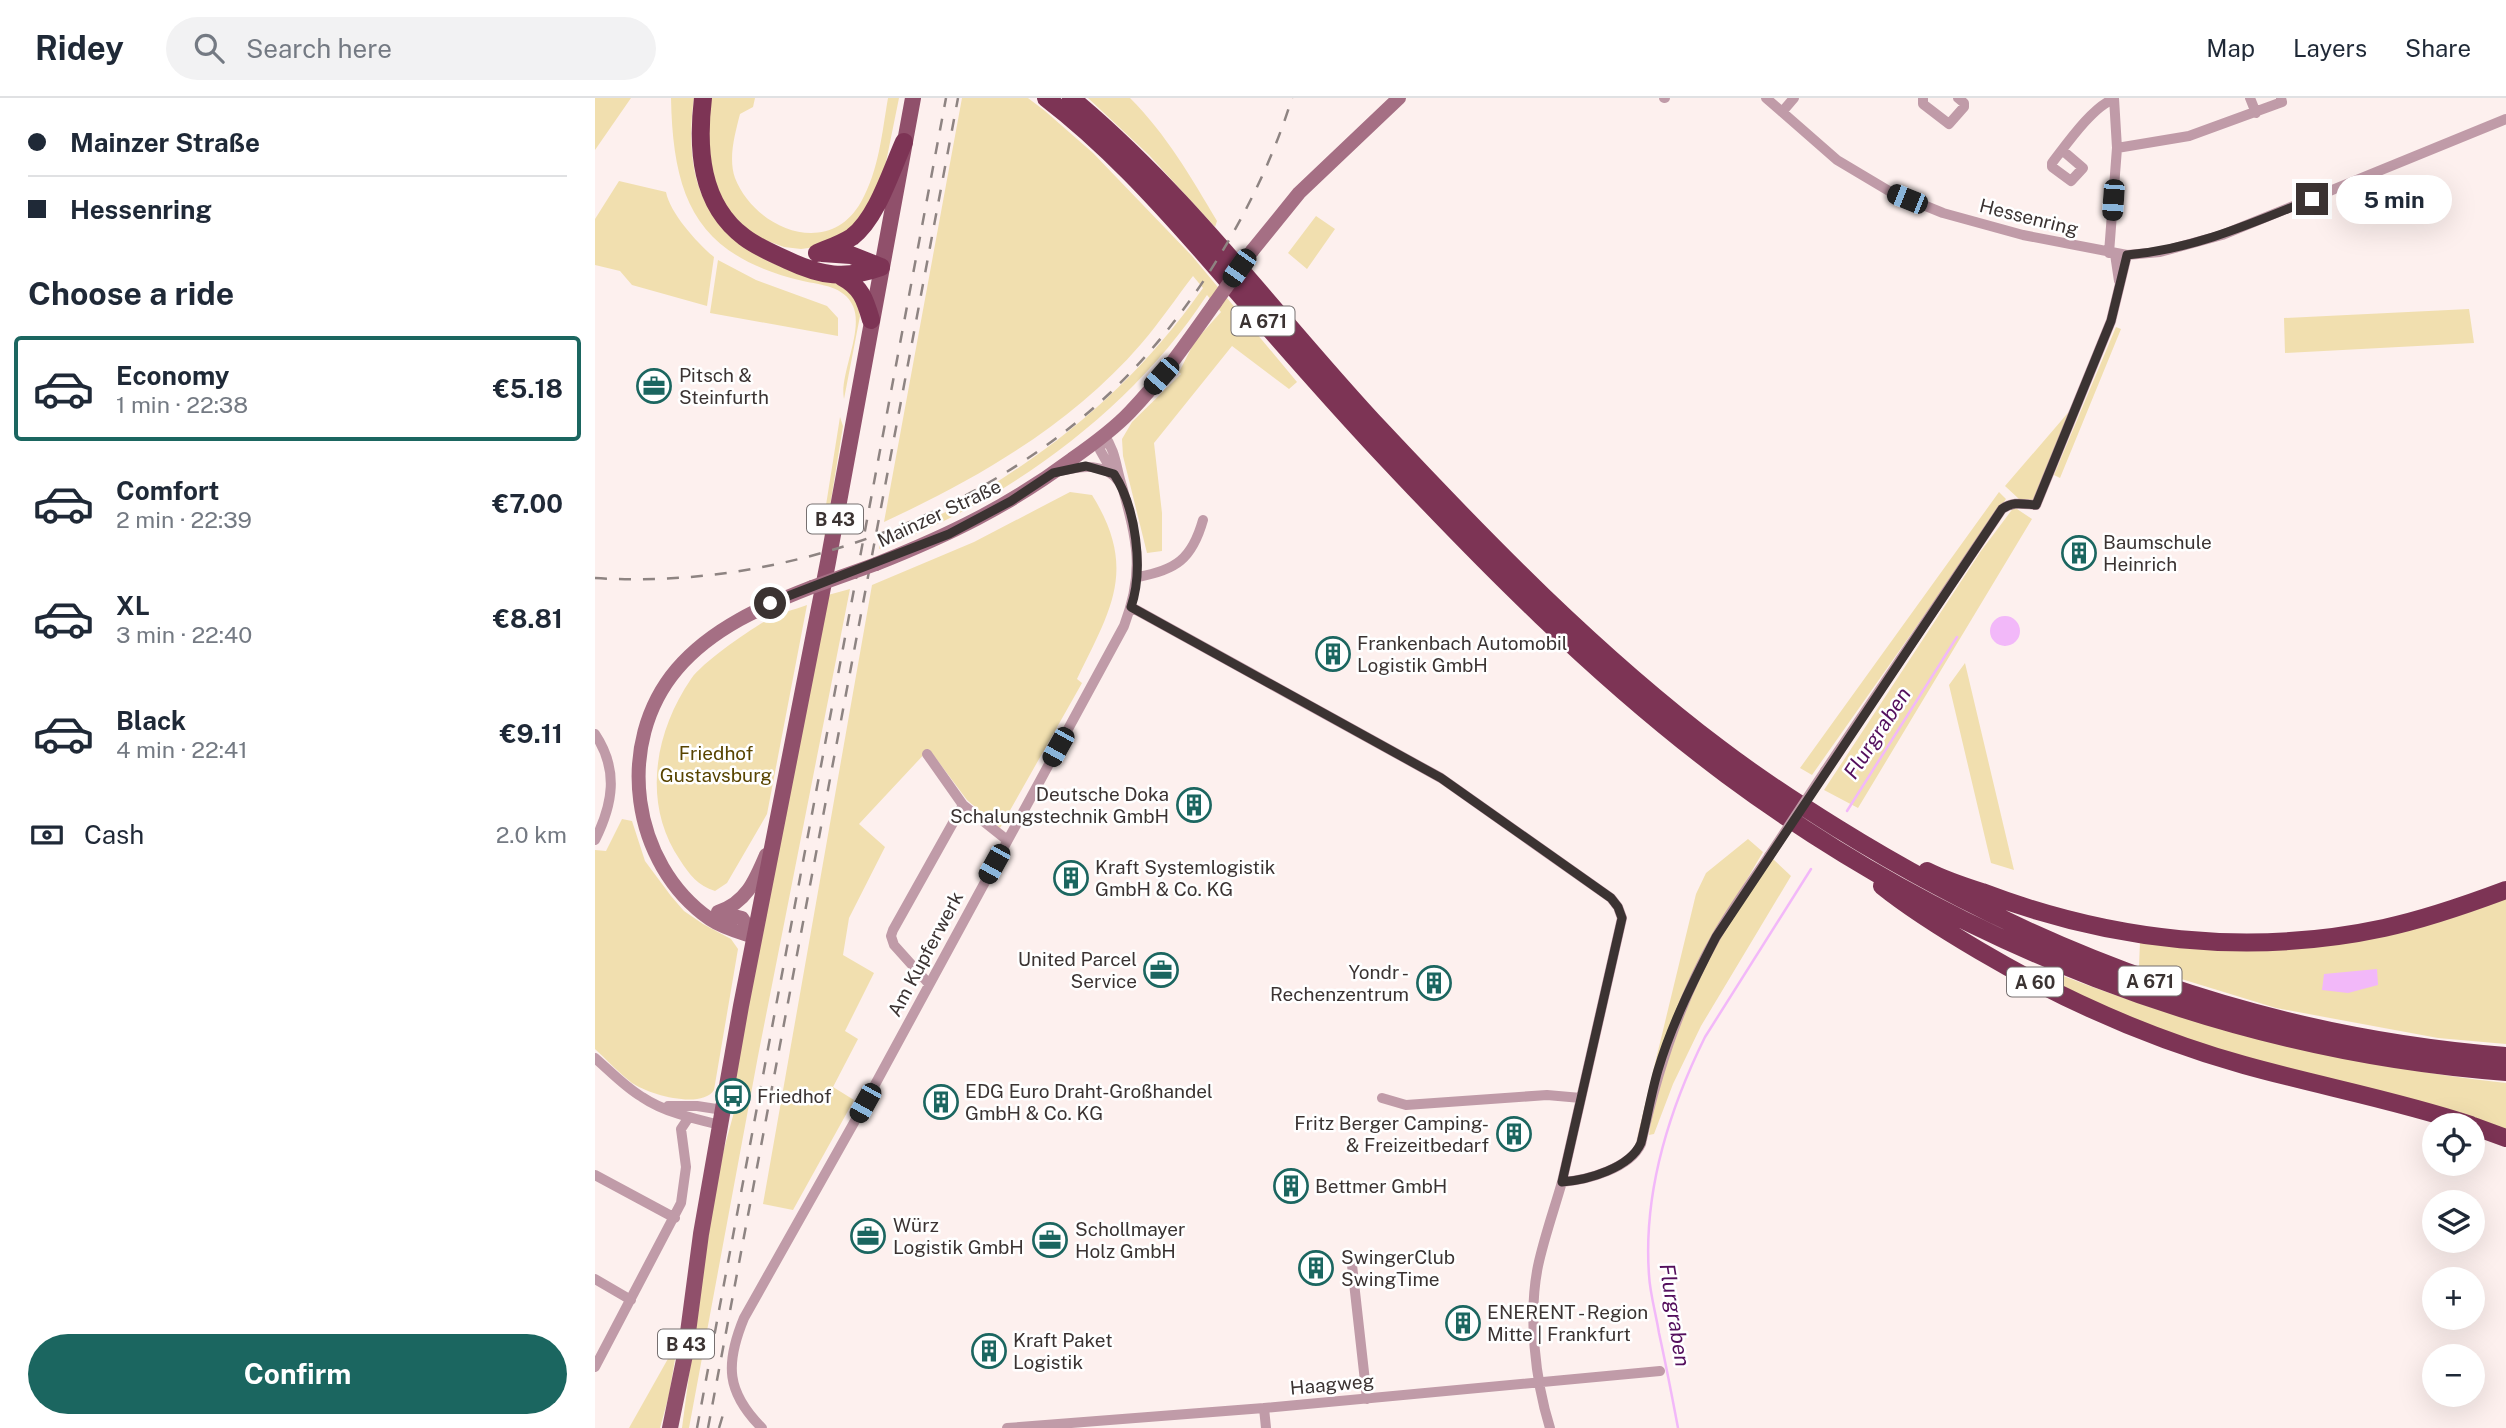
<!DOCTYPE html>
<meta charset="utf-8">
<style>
body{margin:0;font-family:"Public Sans",sans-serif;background:#f2f2f3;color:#1f2937;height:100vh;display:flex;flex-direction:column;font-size:26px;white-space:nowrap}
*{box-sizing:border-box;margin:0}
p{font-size:23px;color:#747a83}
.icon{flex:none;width:38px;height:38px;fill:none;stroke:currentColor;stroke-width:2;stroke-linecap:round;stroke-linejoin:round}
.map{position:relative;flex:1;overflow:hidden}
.sheet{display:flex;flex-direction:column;background:#fff;width:595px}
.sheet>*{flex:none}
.guide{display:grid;align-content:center;height:154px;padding:0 28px;background:#fff}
.buttons{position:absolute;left:1827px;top:1015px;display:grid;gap:14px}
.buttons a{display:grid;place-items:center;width:63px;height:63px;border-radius:50%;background:#fff;box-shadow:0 7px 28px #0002;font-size:35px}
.end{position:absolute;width:32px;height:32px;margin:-16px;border:9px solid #3b3332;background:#fff;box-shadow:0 0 0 4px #fff}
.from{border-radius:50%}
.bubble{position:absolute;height:49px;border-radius:24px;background:#fff;box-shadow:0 7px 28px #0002;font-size:23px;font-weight:700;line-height:49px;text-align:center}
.car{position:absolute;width:21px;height:42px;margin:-21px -10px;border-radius:9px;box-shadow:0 0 5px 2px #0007;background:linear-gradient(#222 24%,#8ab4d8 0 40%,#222 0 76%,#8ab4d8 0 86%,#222 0)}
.guide b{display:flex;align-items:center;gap:24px;height:66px;font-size:26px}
.guide b+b{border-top:2px solid #e0e1e3}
.guide i{width:18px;height:18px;background:#1f2937}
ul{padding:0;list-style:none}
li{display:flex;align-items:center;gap:21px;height:105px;margin:0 14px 10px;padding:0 14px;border:4px solid transparent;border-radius:7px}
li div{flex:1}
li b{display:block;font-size:26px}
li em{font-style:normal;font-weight:700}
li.selected{border-color:#1b6660}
li>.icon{width:63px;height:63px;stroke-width:1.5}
h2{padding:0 28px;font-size:32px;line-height:84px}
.pay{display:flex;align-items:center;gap:18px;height:77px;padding:0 28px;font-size:26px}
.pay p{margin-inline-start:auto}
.action{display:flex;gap:14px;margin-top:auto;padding:14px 28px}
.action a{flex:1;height:80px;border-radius:42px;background:#1b6660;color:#fff;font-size:28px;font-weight:700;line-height:80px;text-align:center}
header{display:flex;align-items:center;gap:42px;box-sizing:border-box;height:98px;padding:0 35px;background:#fff;border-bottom:2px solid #e0e1e3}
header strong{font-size:33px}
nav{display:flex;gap:38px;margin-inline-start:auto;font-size:24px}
.search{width:490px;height:63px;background:#f2f2f3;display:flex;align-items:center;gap:18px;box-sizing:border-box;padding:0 24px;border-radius:38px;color:#747a83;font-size:26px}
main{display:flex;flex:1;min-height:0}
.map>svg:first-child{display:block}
.green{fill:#f1dfaf}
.water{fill:#f2b8f9}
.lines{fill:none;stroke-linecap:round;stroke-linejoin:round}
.stream{stroke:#f2b8f9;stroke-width:2.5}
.street{stroke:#c09ba8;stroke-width:10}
.secondary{stroke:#a56f84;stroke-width:14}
.primary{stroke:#90506b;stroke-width:16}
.highway{stroke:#7d3455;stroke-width:18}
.rail{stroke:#8e8482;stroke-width:2.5;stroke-dasharray:12 12;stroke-linecap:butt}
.street-bridge{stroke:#c09ba8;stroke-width:10}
.secondary-bridge{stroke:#a56f84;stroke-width:14}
.route{stroke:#3b3332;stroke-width:9}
.labels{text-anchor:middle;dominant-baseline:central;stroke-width:5;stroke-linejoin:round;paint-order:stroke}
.shield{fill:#fff;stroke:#767070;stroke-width:2}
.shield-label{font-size:18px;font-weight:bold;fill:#3b3332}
.street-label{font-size:19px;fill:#3b3332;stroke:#fff}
.poi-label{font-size:19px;fill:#3b3332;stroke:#fff;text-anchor:start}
.park-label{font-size:19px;fill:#584400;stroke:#fff}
.water-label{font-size:21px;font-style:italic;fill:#540f5d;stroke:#fff}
</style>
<header>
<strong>Ridey</strong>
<div class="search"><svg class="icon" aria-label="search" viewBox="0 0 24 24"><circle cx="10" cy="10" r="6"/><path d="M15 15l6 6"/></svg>Search here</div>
<nav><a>Map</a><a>Layers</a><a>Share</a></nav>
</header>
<main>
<section class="sheet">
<div class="guide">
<b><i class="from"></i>Mainzer Straße</b>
<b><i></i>Hessenring</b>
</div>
<h2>Choose a ride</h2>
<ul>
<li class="selected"><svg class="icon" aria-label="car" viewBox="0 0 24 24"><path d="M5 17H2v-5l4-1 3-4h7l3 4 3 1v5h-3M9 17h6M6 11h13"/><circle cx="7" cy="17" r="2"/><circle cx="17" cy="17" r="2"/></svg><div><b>Economy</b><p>1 min · 22:38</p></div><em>€5.18</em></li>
<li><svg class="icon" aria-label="car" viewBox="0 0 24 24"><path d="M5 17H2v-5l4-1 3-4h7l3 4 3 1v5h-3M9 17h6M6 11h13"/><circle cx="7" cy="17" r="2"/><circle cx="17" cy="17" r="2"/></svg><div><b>Comfort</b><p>2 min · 22:39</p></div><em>€7.00</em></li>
<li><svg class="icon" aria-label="car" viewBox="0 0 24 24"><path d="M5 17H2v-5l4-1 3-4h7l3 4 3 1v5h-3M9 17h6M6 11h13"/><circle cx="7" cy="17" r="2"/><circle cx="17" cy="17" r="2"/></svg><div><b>XL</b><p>3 min · 22:40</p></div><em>€8.81</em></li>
<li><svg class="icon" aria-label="car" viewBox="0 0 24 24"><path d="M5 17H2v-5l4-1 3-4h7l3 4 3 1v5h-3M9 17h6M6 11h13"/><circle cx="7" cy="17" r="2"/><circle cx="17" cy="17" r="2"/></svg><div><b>Black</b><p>4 min · 22:41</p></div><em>€9.11</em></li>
</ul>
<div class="pay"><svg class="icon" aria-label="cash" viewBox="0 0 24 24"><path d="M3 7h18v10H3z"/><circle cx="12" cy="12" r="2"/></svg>Cash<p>2.0 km</p></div>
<div class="action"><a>Confirm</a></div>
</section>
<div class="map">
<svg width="1911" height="1330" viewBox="0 0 1911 1330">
<rect width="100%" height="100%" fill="#fdf0ee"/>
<!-- green -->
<path class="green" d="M0 0H36L0 52Z
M76 0H99C94 33 94 82 115 111 121 119 130 126 138 134 150 146 160 157 175 164 200 175 230 175 252 190 260 195 264 210 265 218L249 301C244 277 269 233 258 208 249 188 226 187 208 183 102 158 78 102 76 0Z
M114 0H160L158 9 145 16C140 36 133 60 140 80 160 131 234 161 266 104 284 72 287 35 293 0H304L290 69 282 94 254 133 221 149 206 151 189 149 159 138 122 101 109 45Z
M367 0H433L450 13 498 55 597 158 702 284 694 291 637 248 559 345 567 415V453L552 455 528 358 527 341 537 324 586 276 584 274 600 243 626 214 612 197C537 312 413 403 284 451L286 439C331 427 373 404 411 378 491 326 553 268 608 190L598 178C581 200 565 224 546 246 477 326 384 380 289 424Z
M493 0H535C571 36 596 79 622 123L620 129 554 57Z
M24 83 71 94C75 115 102 145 119 159L112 208 37 187 25 173 0 167V121Z
M721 118 740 131 712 171 693 155Z
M123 162 161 182 232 208 243 220V238L115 215Z
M1874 211 1879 245 1690 255 1689 220Z
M1521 229 1526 231 1465 380 1459 377Z
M1478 309 1438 402 1424 401 1410 388Z
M245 319 248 328 230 439 228 426Z
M475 394 497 397C543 471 516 511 482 581L487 585 405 730 372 702 334 651 264 726 290 749 254 820 248 857 279 875 250 933 263 941 238 989 259 1002 198 1112 168 1106 277 487 379 444Z
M1404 394 1411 401 1217 677 1205 670Z
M1419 409 1437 421 1263 710 1229 692 1386 453Z
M255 491 163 958 94 1330H87L111 1150 127 1058 144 996 141 992 140 975 233 497Z
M212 507 172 716 132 785 120 793C103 788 94 776 85 762 47 706 59 635 96 581 109 563 152 534 172 522 184 515 199 512 212 507Z
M1370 565 1419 772 1396 765 1354 587Z
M27 721 37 723 50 763 76 798 89 813 108 826 136 841 143 851 119 992C106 1012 53 996 37 985 24 975 12 962 0 951V752L11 753Z
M1153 741 1168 754 1108 856 1069 943 1040 1048 1101 796 1111 775Z
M1178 761 1196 778 1106 928 1078 986 1059 1036 1054 1037 1058 1009 1085 920 1125 840Z
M1911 800V946L1843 940 1681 910 1544 868 1545 844 1705 850Z
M1453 872C1601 931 1753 967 1911 985V1033L1610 950 1524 918 1449 882 1446 876Z
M82 1249 74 1297 65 1330H34L79 1250Z"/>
<!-- water -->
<path class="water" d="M1395 533a15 15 0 1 1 30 0a15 15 0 1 1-30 0Z
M1782 871 1783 887 1753 895 1727 892 1729 876Z"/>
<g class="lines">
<!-- stream -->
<path class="stream" d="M1252 713 1362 539
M1083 1330C1077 1298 1071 1267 1064 1235 1061 1216 1055 1196 1054 1177 1048 1094 1074 1012 1110 939L1216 771"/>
<!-- street -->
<path class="street" d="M1069 0H1070
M1171 0 1242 62 1294 93 1348 115 1428 137 1532 157 1565 154 1627 137 1911 21
M1328 0V6L1354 26 1369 9V5L1363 0
M1655 0 1661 15
M1187 14 1199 0
M1522 50 1594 38 1687 4 1686 0
M1467 52 1488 70 1476 83 1457 69V65C1471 47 1498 8 1519 1
M1514 155 1522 50 1519 0
M1520 156 1524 183
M508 338 505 352 518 375
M465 373C486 368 510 364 524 384
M543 479C581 472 597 461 608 422
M536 509 846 680 1016 800 1023 809 1027 820 967 1084
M0 636C24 672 18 706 0 742
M332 656 368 707
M1230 673 1407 411C1418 403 1428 406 1441 407L1516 223 1532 157
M334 886 299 847 296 838 298 832 368 707 412 742
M0 960C15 973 30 989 47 999 69 1014 100 1021 125 1027
M787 1000 811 1007 952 997 986 1000
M73 1008H102L128 1012
M0 1077 80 1120
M756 1158 772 1301
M0 1181 36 1202
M0 1269 86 1105 91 1069 86 1031 94 1019
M669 1310 671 1330
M167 1330C131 1294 130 1266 149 1220L270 1005 529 528C550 473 542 443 527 388 521 370 521 353 509 337
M412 1330 669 1310 1065 1273
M955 1330C940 1282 933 1217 943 1168 949 1140 959 1112 967 1084 993 1082 1035 1070 1046 1046 1062 973 1084 904 1121 839 1137 811 1156 785 1174 758"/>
<!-- secondary -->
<path class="secondary" d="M657 153 704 95 804 0
M281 466C354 437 414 408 477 361 497 347 518 332 535 314 567 281 593 243 620 205
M123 814C151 805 160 783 171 757
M123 814 147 820 159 839
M159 839C144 834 128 830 115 821 36 766 19 645 82 571 117 530 168 508 217 489"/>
<!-- primary -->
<path class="primary" d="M75 1330 90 1257 106 1136 146 908 233 464 318 0"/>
<!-- highway -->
<path class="highway" d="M108 0C102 50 105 106 149 139 162 149 177 155 192 162 226 178 250 182 286 169
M451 0C511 46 562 102 612 159 666 221 719 283 775 343 886 462 1001 579 1132 677 1357 844 1631 953 1911 974
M476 0C593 97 683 222 786 332 892 445 1000 556 1124 650 1162 679 1202 705 1242 730 1448 858 1668 939 1911 958
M222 155C234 150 246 146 257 139 282 120 296 73 309 44
M227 155 256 157 286 169
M247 179C266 189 270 201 276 222
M1332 773C1350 782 1368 788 1387 794 1515 843 1654 859 1789 830 1831 821 1871 807 1911 792
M1287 788C1318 813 1351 833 1385 853 1468 902 1556 941 1649 967 1724 988 1801 1002 1876 1027
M1878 1028 1911 1040"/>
<!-- rail -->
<path class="rail" d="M0 480C183 492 381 421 515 295 596 218 664 107 697 0
M102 1330 351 0
M113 1330 363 0
M124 1330 130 1310"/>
<!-- street-bridge -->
<path class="street-bridge" d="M1174 758 1230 673"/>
<!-- secondary-bridge -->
<path class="secondary-bridge" d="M620 205 657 153
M217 489 281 466"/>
</g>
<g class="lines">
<!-- route -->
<path class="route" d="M175 505 354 436 416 403 458 375 491 368 519 376C541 410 549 471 536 509L846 680 1016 800 1023 809 1027 820 967 1084C993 1082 1035 1070 1046 1045 1052 1021 1056 996 1063 972 1077 925 1099 882 1121 839L1407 411C1418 403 1428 406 1441 407L1516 223 1532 157C1599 151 1655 126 1717 101"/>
</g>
<!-- icons -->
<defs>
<g id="office-ring" transform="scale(1.75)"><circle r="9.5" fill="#fff" stroke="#1b6660" stroke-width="1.5"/><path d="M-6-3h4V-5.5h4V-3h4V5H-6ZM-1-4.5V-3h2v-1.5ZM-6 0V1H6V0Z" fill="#1b6660"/></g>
<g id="building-ring" transform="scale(1.75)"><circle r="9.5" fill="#fff" stroke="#1b6660" stroke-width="1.5"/><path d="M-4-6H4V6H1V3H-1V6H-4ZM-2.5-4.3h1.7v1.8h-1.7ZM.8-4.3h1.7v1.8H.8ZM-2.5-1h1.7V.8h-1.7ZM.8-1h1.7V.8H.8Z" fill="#1b6660"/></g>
<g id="bus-ring" transform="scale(1.75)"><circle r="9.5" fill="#fff" stroke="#1b6660" stroke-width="1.5"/><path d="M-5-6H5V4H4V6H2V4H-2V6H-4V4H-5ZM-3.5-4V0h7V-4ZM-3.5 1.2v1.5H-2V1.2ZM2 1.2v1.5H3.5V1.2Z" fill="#1b6660"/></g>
</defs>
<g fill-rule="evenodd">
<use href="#office-ring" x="59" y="288"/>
<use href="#building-ring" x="1484" y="455"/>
<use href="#building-ring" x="738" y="556"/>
<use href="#building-ring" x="599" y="707"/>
<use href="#building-ring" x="476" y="780"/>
<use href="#office-ring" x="566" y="872"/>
<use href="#building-ring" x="839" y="885"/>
<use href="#bus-ring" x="138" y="998"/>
<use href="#building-ring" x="346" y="1004"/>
<use href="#building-ring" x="919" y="1036"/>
<use href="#building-ring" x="696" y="1088"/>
<use href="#office-ring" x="273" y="1138"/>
<use href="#office-ring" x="455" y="1142"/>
<use href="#building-ring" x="721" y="1170"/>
<use href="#building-ring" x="868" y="1225"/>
<use href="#building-ring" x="394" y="1253"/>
</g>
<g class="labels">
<!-- shield labels -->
<g class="shield">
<rect x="636.5" y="208.5" width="63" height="29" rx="5"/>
<rect x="212" y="406.5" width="56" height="29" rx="5"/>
<rect x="1523.5" y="868.5" width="63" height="29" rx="5"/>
<rect x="1412" y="869.5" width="56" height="29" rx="5"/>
<rect x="63" y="1231.5" width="56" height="29" rx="5"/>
</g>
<g class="shield-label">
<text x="668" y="223">A 671</text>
<text x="240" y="421">B 43</text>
<text x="1555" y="883">A 671</text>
<text x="1440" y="884">A 60</text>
<text x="91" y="1246">B 43</text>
</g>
<!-- street labels -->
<g class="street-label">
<text transform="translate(1434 119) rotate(14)">Hessenring</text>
<text transform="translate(344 415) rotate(-25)">Mainzer Straße</text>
<text transform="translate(330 856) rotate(-62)">Am Kupferwerk</text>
<text transform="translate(737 1286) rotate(-5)">Haagweg</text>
</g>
<!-- poi labels -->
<g class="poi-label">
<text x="84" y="277">Pitsch &amp;<tspan x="84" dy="22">Steinfurth</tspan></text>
<text x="1508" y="444">Baumschule<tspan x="1508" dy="22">Heinrich</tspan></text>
<text x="762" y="545">Frankenbach Automobil<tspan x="762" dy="22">Logistik GmbH</tspan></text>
<text x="574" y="696" text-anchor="end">Deutsche Doka<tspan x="574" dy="22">Schalungstechnik GmbH</tspan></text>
<text x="500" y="769">Kraft Systemlogistik<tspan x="500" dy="22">GmbH &amp; Co. KG</tspan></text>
<text x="542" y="861" text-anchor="end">United Parcel<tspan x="542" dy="22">Service</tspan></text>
<text x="814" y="874" text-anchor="end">Yondr -<tspan x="814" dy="22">Rechenzentrum</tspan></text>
<text x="370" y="993">EDG Euro Draht-Großhandel<tspan x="370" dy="22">GmbH &amp; Co. KG</tspan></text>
<text x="162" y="998">Friedhof</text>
<text x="894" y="1025" text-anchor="end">Fritz Berger Camping-<tspan x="894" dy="22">&amp; Freizeitbedarf</tspan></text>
<text x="720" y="1088">Bettmer GmbH</text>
<text x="298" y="1127">Würz<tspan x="298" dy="22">Logistik GmbH</tspan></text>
<text x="480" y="1131">Schollmayer<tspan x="480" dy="22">Holz GmbH</tspan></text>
<text x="746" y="1159">SwingerClub<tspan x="746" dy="22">SwingTime</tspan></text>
<text x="892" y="1214">ENERENT - Region<tspan x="892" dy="22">Mitte | Frankfurt</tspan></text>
<text x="418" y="1242">Kraft Paket<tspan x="418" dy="22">Logistik</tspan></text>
</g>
<!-- park labels -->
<g class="park-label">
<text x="121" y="655">Friedhof<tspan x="121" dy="22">Gustavsburg</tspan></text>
</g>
<!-- water labels -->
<g class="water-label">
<text transform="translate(1282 635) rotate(-57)">Flurgraben</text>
<text transform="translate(1080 1217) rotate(81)">Flurgraben</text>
</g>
</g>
</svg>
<div class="buttons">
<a><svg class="icon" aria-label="locate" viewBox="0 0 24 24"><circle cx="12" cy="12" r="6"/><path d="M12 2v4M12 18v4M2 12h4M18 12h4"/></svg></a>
<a><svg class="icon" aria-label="layers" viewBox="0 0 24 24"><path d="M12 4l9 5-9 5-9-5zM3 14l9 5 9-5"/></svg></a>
<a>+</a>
<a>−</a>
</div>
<i class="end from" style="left:175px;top:505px"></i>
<i class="end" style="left:1717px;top:101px"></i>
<div class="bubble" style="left:1741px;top:77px;width:116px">5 min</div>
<i class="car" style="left:1312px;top:101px;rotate:292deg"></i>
<i class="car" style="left:1518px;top:102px;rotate:184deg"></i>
<i class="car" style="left:644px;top:170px;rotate:215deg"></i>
<i class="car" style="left:566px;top:278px;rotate:221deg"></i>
<i class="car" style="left:463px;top:649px;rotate:209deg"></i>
<i class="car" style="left:399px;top:766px;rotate:209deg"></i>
<i class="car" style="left:270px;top:1005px;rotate:209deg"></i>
</div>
</main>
